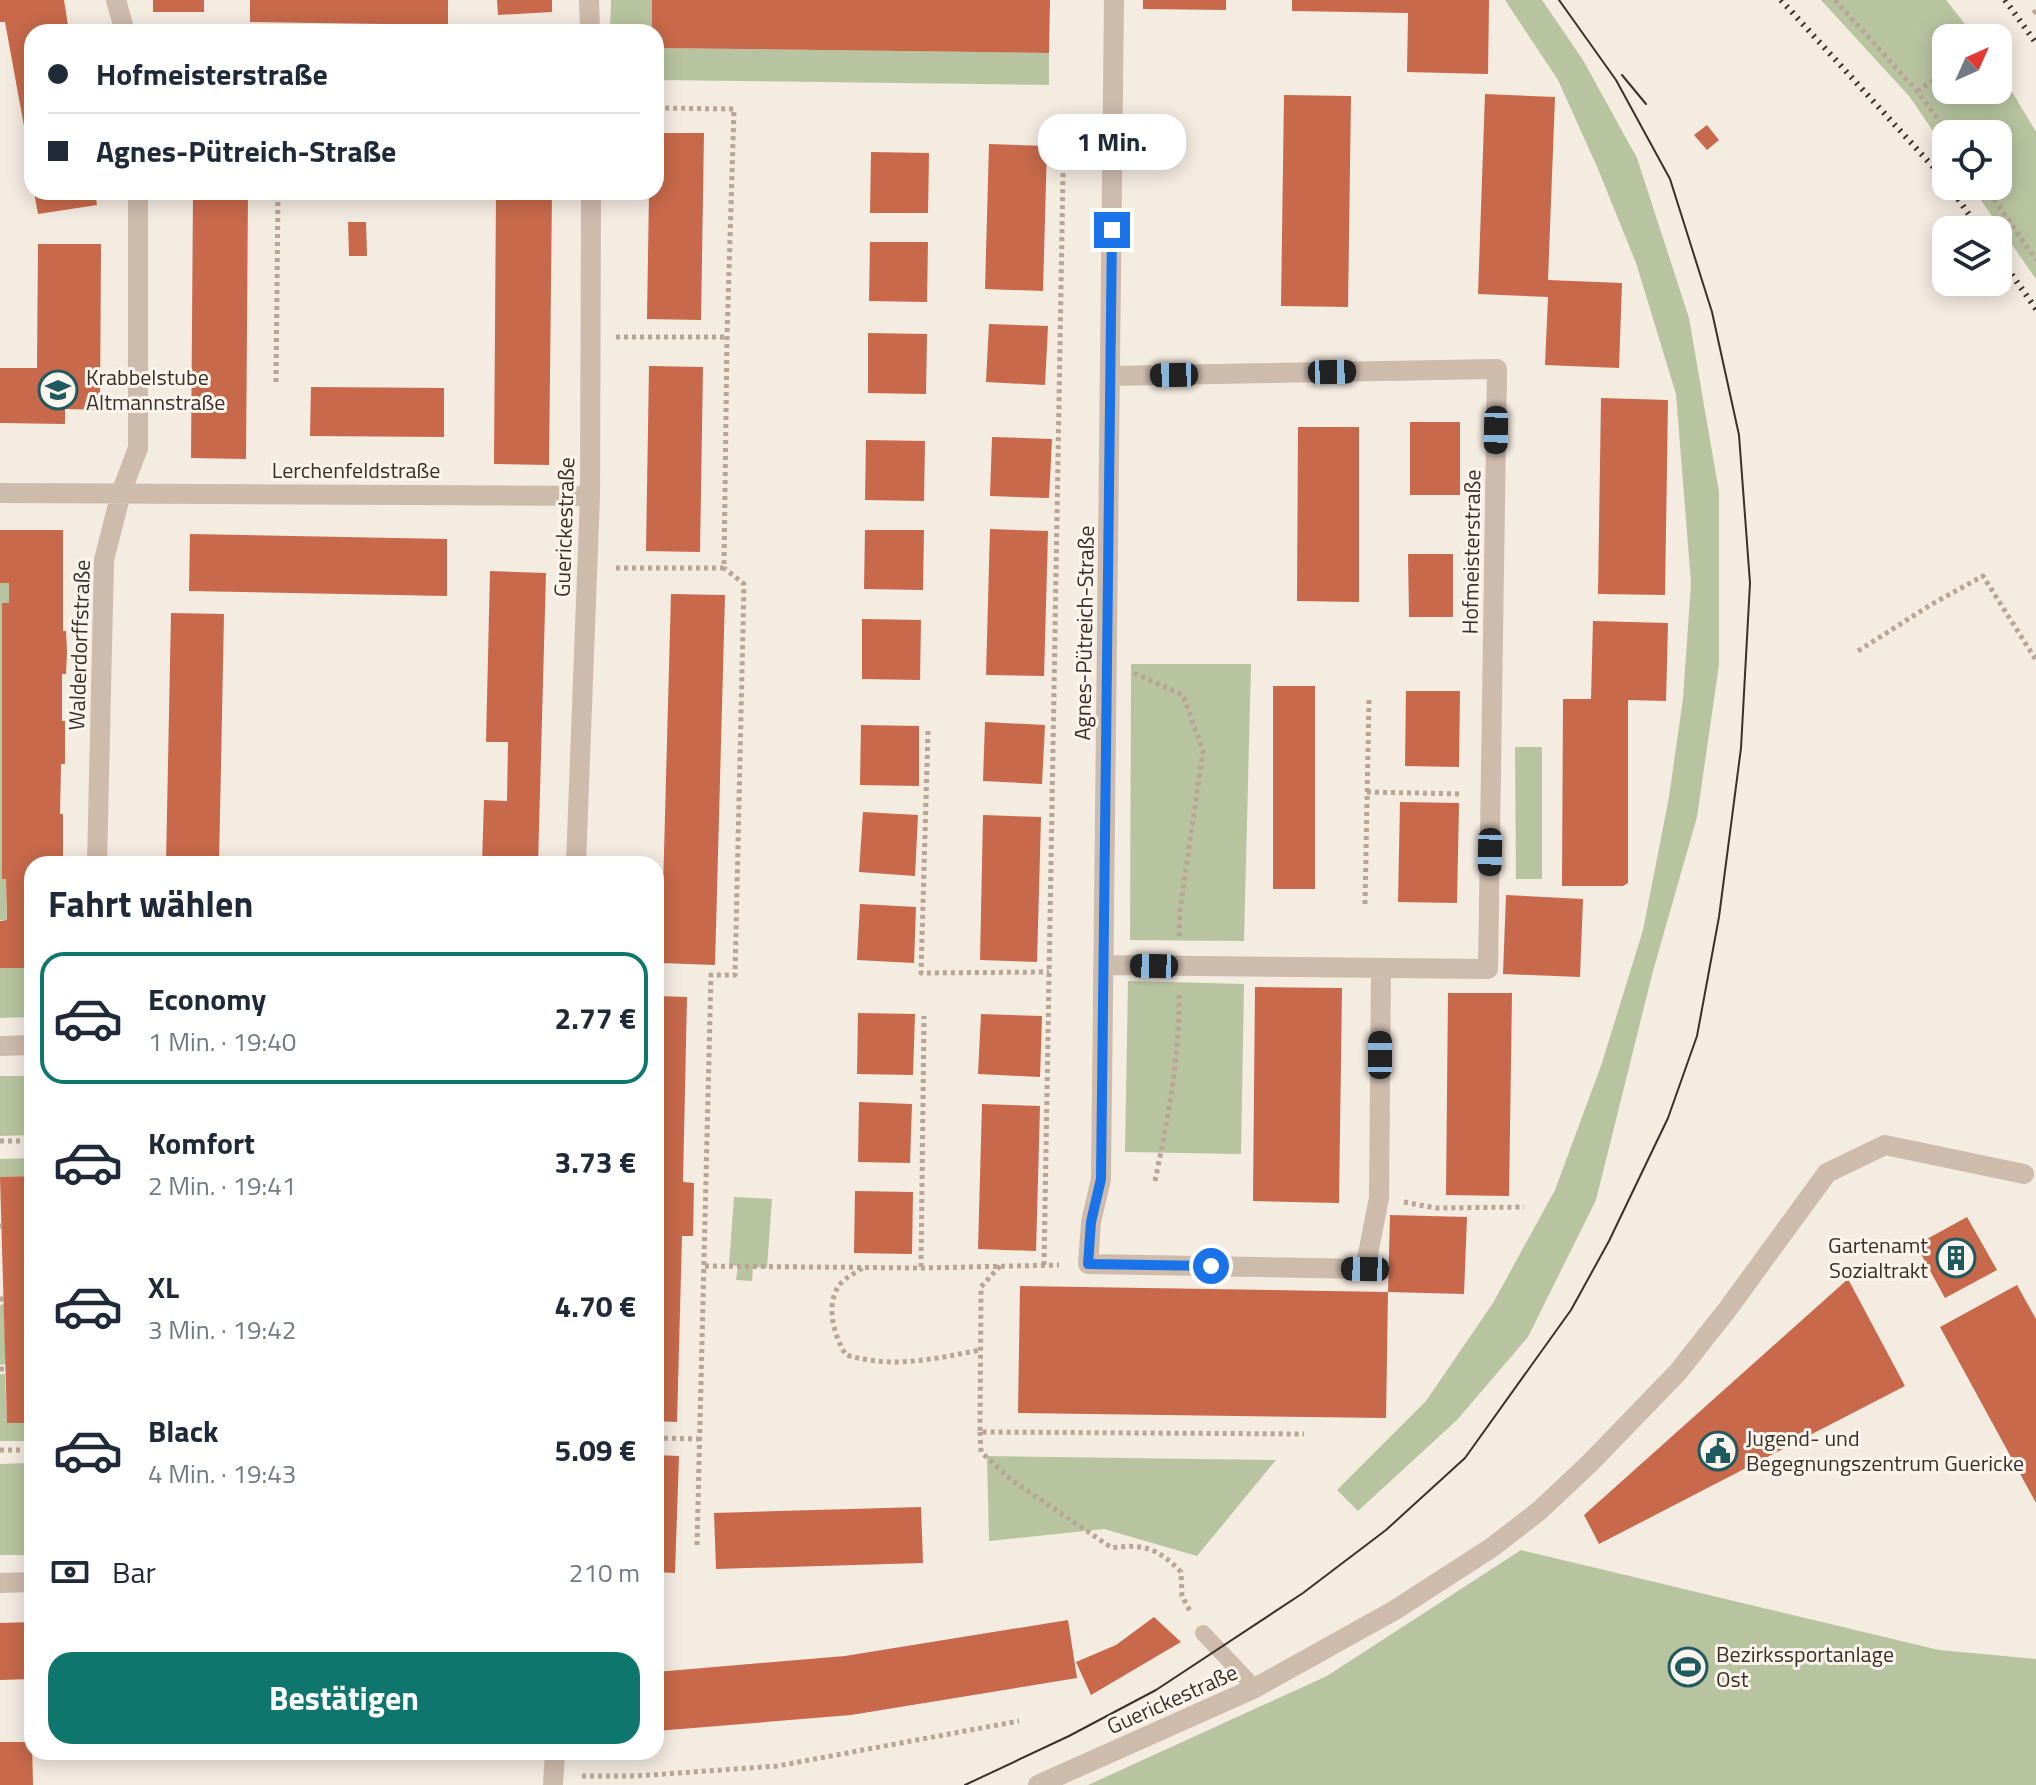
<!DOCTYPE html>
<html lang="de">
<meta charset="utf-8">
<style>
body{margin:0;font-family:"Titillium Web",sans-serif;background:#f2f2f3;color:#1f2937;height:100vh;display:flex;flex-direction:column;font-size:30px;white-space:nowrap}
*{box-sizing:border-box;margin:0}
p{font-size:26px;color:#747a83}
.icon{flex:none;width:44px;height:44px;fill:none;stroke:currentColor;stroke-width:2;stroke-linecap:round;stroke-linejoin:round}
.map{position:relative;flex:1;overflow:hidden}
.side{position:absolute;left:24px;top:856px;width:640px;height:904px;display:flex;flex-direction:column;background:#fff;border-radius:24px;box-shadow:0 4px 20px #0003}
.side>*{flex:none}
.hud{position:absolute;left:24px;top:24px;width:640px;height:176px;border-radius:24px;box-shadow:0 4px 20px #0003;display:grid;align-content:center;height:176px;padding:0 24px;background:#fff}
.needle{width:52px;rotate:45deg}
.tools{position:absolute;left:1932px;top:24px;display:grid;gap:16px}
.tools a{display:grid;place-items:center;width:80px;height:80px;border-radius:16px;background:#fff;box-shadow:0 4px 20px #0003;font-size:40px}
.end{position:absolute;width:36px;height:36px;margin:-18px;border:10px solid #1a73e8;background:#fff;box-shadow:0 0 0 4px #fff}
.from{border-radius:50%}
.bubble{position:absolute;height:56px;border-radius:24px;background:#fff;box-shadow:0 4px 20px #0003;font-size:26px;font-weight:700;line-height:56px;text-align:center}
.car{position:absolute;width:24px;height:48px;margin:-24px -12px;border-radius:10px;box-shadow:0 0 6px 2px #0007;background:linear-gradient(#222 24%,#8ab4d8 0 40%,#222 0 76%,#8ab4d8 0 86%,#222 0)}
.hud b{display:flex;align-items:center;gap:28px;height:76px;font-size:30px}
.hud b+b{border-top:2px solid #e0e1e3}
.hud i{width:20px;height:20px;background:#1f2937}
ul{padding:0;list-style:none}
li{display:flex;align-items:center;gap:24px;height:132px;margin:0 16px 12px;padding:0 8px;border:4px solid transparent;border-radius:24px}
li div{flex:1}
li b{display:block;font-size:30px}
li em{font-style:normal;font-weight:700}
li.active{border-color:#0f766e}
li>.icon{width:72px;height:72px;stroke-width:1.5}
h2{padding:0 24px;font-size:36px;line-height:96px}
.pay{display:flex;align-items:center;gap:20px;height:88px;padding:0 24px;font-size:30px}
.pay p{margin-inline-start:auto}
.action{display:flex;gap:16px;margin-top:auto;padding:16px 24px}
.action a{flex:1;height:92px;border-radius:24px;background:#0f766e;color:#fff;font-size:32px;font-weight:700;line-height:92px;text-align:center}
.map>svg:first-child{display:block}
.green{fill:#b8c4a0}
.building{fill:#c8694b}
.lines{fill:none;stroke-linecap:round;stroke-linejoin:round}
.path{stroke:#b9a596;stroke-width:5;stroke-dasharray:4 4;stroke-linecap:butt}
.service{stroke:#cdbbac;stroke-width:16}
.minor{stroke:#cdbbac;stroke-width:20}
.tram{stroke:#3b302b;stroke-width:2}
.rail{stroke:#3b302b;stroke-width:6;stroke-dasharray:2 6;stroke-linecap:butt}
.route{stroke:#1a73e8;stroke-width:10}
.labels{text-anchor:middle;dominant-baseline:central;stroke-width:6;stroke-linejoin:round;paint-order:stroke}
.poi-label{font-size:22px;fill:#3b302b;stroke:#fbf5ee;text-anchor:start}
.street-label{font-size:22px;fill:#3b302b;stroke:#fbf5ee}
</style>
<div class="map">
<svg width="2036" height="1785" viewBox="0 0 2036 1785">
<rect width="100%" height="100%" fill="#f4ebe1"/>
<!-- green -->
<path class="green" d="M611 0H652V32H610Z
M1505 0H1542L1583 60 1637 158 1689 318 1719 492V665L1697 817 1653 971 1596 1200 1528 1337 1457 1420 1358 1511 1337 1490 1426 1401 1493 1303 1555 1190 1602 1063 1643 930 1669 797 1683 699 1691 583 1676 394 1636 263 1598 169 1558 80Z
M1821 0H1946L1976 38H1946V90H1998V68L2036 132V279L1971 186H1998V134H1946V150L1909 96Z
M656 48 1049 53V85L656 80Z
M0 583H9V603L2 604V879H6L7 920H0Z
M1131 664H1251L1244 941 1130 940Z
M1515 747H1542V879H1516Z
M0 968H32V1017L0 1018Z
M1128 981 1244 984 1241 1154 1125 1152Z
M0 1076H32V1135L0 1136Z
M32 1158V1176L0 1177V1221V1159Z
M734 1197 772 1199 767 1268 753 1267 752 1281 736 1280 738 1266 729 1265Z
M4 1304 6 1364 0 1365V1305Z
M0 1374H5L7 1423H32V1441H0Z
M987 1456 1276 1460 1197 1556 1104 1529 989 1541Z
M28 1463 32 1555H0V1464Z
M1521 1550 1939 1650 2036 1659V1785H1088L1327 1676Z"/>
<!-- building -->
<path class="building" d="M0 0H64L69 32H32V170L5 22H0Z
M153 0H204V12H153Z
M250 0H448V25L250 22Z
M497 0H552V12L498 15Z
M652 0H1050L1049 53 656 48V32H652Z
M1143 0H1226V10L1143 9Z
M1292 0H1489L1488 74 1407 72 1408 13 1292 11Z
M1485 94 1555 97 1548 280 1622 283 1619 368 1545 365 1548 297 1478 294Z
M1284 95 1351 96 1348 307 1281 306Z
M1707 125 1719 140 1707 150 1694 135Z
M656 133H704L701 320 647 319 649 192H656Z
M989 144 1047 146 1043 291 985 289Z
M871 152 929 153 928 213H870Z
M34 192H95L97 205 38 214Z
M193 192H248L246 459 191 458Z
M496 192H552L549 465 494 464Z
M348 222H366L367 256H349Z
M870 242H928L927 302 869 301Z
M38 244H101L100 410 65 409V424L0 423V368H37Z
M989 324 1048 326 1045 385 986 382Z
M868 333 927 334 926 394 868 393Z
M649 366 703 367 700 552 646 551Z
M311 387 444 388V437L310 436Z
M1601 398 1668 400 1665 595 1598 594Z
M1410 422H1460V495H1410Z
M1298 427H1359V602L1297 601Z
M992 437 1052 439 1049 498 990 496Z
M866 440 925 441 924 501 865 500Z
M990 529 1048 531 1044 676 986 675Z
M0 530H63V631H66L67 652 66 674H62V721H65V764H61L60 814H63V856H57V864H32V968H0V921L7 920V915L6 879H2V603H9V583H0Z
M865 530H924L923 590 864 589Z
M190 534 447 539V596L189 591Z
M1408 554H1453V617H1409Z
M490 571 546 573 538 864H482L484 800 507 801 508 742H486Z
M671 594 725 595 715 965 661 963Z
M171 613 224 614 219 864H166Z
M862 619 921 620 920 680 862 679Z
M1593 621 1668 623 1666 701 1628 700V883L1623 886H1562L1563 699H1591Z
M1273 686H1315V889H1273Z
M1406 691H1460L1459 767 1405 766Z
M985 722 1045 725 1042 784 983 781Z
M861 725 919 726V786L860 785Z
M1400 802 1459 803 1457 903 1398 902Z
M863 812 918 815 915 876 859 872Z
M983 815 1041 817 1037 962 980 960Z
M1506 895 1583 899 1580 977 1503 974Z
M860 904 916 907 914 963 857 960Z
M1255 987 1342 988 1339 1203 1253 1201Z
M1448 993H1512L1509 1196 1446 1195Z
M656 996 687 997 683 1182 694 1183 693 1236H682L677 1422 656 1421Z
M858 1013 915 1014 913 1075 857 1074Z
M981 1014 1042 1016 1040 1077 978 1074Z
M859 1102 912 1104 910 1163 858 1162Z
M982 1104 1040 1106 1036 1251 978 1249Z
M32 1176V1423H7L0 1177Z
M855 1191 913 1192 912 1254 854 1253Z
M1390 1215 1467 1217 1464 1294 1388 1292 1386 1418 1018 1413 1020 1286 1388 1292Z
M1967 1217 1997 1270 1945 1298 1916 1245Z
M1848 1279 1905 1386 1599 1544 1584 1515Z
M2017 1285 2036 1319V1503L1940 1327Z
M656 1455 679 1456 675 1573 656 1572Z
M28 1463H32V1499H29Z
M921 1507 923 1563 716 1569 714 1513Z
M1154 1617 1181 1642 1091 1695 1076 1662 1116 1645Z
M1068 1620 1077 1678 851 1715 656 1731V1672L845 1656Z
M32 1622V1679L0 1680V1623Z
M0 1742H32L33 1785H0Z"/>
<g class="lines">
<!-- path -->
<path class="path" d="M1835 0 1917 91 1949 134
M2033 13 2036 11
M1917 91 1946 72
M1944 149 1946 146
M1985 186 2036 260
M616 337H727
M276 382 278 192
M616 568H724L727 337 734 109 656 108
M1858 651 1932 604 1983 576 2036 660
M1134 673 1183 695 1203 751 1180 910 1179 938
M928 731 921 973 1049 972
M1367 792 1462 794
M1365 904 1369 698
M0 1141H32
M1155 1181C1168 1118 1180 1056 1179 992
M1404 1202 1436 1208 1524 1207
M0 1226H2
M1044 1265 1064 116
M705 1266 921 1268 1059 1265
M1000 1266 981 1287 980 1432 1304 1434
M921 1267 924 1016
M862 1268C856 1273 846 1277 841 1283 824 1303 834 1336 846 1355 894 1369 933 1359 980 1350
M0 1299H4
M0 1369H6
M980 1432 981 1452 1010 1479 1112 1548C1143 1543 1159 1549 1181 1572L1182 1596 1190 1611
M656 1438 700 1439
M0 1450H32
M697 1545 711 975H735L744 584 724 568
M582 1776H636L777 1766 1019 1721"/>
<!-- service -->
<path class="service" d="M1203 1633 1255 1688"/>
<!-- minor -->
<path class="minor" d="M116 0 125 32
M589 0 590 32
M1114 0 1101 1179 1091 1222 1088 1264 1365 1269 1379 1198 1381 969
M0 493 590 496
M97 864 104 560 121 493 138 448V192
M576 864 590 496 591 192
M1104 965 1488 969 1497 369 1110 376
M0 1046 32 1045
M0 1583 32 1582
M553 1785 555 1752
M1038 1785 1255 1688 1395 1610 1491 1548 1539 1511 1590 1463 1678 1372 1727 1310 1827 1173 1885 1145 2024 1174"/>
<!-- tram -->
<path class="tram" d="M1622 75 1646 104
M965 1785 1069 1736 1156 1690 1303 1593 1386 1530 1465 1458 1571 1310 1609 1241 1668 1118 1697 1036 1719 917 1741 748 1750 583 1739 435 1712 312 1670 179 1616 80 1559 0"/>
<!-- rail -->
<path class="rail" d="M1781 0 1946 181
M2005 0 2036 43
M1949 186 1980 230
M1998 255 2036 309"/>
</g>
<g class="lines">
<!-- route -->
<path class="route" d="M1112 230 1101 1179 1091 1222 1088 1264 1211 1266"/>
</g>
<!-- icons -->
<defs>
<g id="school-ring" transform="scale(2)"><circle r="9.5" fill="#fbf5ee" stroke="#1f5a5e" stroke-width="1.5"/><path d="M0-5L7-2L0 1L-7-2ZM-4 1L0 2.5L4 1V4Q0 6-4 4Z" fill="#1f5a5e"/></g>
<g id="building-ring" transform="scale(2)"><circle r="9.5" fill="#fbf5ee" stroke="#1f5a5e" stroke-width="1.5"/><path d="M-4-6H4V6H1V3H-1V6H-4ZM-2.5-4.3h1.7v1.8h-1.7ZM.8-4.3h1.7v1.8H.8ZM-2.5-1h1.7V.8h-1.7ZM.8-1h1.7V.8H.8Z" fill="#1f5a5e"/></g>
<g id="civic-ring" transform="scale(2)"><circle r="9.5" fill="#fbf5ee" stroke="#1f5a5e" stroke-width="1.5"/><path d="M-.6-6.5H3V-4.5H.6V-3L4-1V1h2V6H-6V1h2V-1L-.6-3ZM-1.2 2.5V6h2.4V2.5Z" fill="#1f5a5e"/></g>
<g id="stadium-ring" transform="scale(2)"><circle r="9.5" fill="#fbf5ee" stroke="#1f5a5e" stroke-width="1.5"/><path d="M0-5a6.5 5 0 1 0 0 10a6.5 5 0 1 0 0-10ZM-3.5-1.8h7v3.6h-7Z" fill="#1f5a5e"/></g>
</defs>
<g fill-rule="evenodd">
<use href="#school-ring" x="58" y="390"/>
<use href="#building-ring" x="1956" y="1258"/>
<use href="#civic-ring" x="1718" y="1451"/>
<use href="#stadium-ring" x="1688" y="1667"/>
</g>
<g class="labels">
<!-- poi labels -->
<g class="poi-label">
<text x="86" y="377">Krabbelstube<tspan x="86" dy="25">Altmannstraße</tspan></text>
<text x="1928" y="1245" text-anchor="end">Gartenamt<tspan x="1928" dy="25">Sozialtrakt</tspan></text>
<text x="1746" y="1438">Jugend- und<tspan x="1746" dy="25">Begegnungszentrum Guericke</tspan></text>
<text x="1716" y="1654">Bezirkssportanlage<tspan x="1716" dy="25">Ost</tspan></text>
</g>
<!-- street labels -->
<g class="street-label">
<text x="356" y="470">Lerchenfeldstraße</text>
<text transform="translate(564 527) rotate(-88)">Guerickestraße</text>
<text transform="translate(1471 552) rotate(-89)">Hofmeisterstraße</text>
<text transform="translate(1084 633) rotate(-89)">Agnes-Pütreich-Straße</text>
<text transform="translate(79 645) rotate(-88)">Walderdorffstraße</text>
<text transform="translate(1172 1699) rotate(-24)">Guerickestraße</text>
</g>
</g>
</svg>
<div class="tools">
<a><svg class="needle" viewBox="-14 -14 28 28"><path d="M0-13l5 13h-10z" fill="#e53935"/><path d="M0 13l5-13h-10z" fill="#747a83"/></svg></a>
<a><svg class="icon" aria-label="locate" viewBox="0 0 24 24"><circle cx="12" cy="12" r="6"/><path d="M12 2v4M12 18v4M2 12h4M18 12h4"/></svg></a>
<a><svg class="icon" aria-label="layers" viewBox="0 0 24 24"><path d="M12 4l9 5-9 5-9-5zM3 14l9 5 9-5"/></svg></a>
</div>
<i class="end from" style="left:1211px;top:1266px"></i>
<i class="end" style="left:1112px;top:230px"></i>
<div class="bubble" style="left:1038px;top:114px;width:148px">1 Min.</div>
<i class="car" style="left:1332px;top:372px;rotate:89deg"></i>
<i class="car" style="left:1174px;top:375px;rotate:269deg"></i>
<i class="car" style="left:1496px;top:430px;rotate:181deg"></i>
<i class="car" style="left:1490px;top:852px;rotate:181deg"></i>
<i class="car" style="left:1154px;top:966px;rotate:271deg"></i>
<i class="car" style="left:1380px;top:1055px;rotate:0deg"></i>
<i class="car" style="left:1365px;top:1269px;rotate:271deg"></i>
<div class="hud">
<b><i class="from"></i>Hofmeisterstraße</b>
<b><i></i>Agnes-Pütreich-Straße</b>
</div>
<section class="side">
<h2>Fahrt wählen</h2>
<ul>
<li class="active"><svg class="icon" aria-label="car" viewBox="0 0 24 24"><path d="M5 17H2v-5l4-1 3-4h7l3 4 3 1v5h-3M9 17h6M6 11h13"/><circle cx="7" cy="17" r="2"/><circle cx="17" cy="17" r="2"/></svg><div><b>Economy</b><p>1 Min. · 19:40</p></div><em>2.77 €</em></li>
<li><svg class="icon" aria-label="car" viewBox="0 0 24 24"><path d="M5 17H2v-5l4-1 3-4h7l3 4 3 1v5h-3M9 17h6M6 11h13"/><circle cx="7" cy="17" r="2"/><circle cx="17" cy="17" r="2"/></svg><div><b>Komfort</b><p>2 Min. · 19:41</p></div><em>3.73 €</em></li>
<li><svg class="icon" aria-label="car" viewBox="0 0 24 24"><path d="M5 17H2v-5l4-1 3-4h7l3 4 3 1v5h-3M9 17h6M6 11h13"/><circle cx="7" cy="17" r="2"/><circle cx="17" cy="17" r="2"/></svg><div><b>XL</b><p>3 Min. · 19:42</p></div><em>4.70 €</em></li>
<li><svg class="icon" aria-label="car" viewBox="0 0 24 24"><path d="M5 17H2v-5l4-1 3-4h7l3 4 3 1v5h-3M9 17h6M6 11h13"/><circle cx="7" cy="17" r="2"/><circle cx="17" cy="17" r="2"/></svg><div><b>Black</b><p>4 Min. · 19:43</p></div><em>5.09 €</em></li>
</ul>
<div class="pay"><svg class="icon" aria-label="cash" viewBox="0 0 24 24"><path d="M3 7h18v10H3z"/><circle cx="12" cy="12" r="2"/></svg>Bar<p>210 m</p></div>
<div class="action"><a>Bestätigen</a></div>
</section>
</div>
